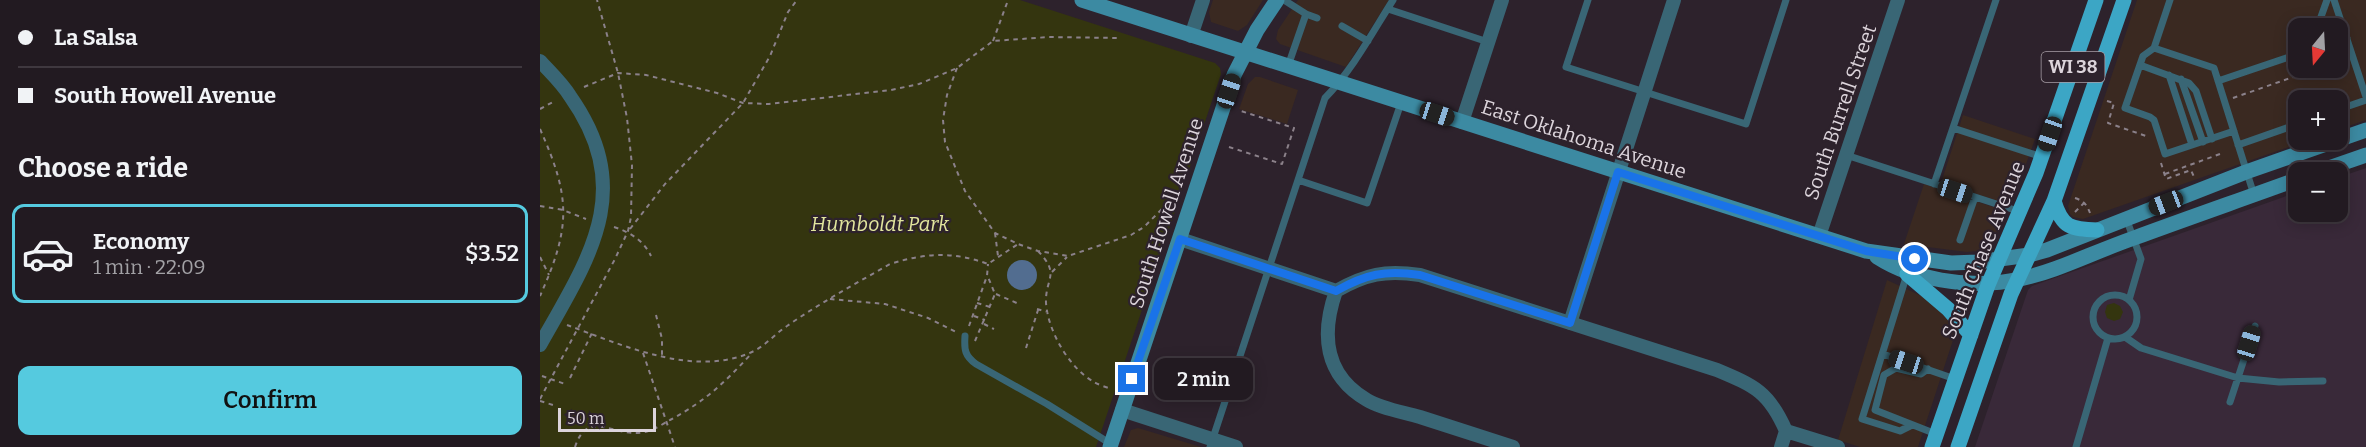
<!DOCTYPE html>
<meta charset="utf-8">
<style>
body{margin:0;font-family:Bitter,serif;background:#2e272e;color:#f1f3f6;height:100vh;display:flex;flex-direction:column;font-size:22px;white-space:nowrap}
*{box-sizing:border-box;margin:0}
p{font-size:20px;color:#a2a1a5}
.icon{flex:none;width:33px;height:33px;fill:none;stroke:currentColor;stroke-width:2;stroke-linecap:round;stroke-linejoin:round}
.map{position:relative;flex:1;overflow:hidden}
.drawer{display:flex;flex-direction:column;background:#221a21;width:540px}
.drawer>*{flex:none}
.hud{display:grid;align-content:center;height:132px;padding:0 18px;background:#221a21}
.needle{width:39px;rotate:198deg}
.fabs{position:absolute;left:1748px;top:18px;display:grid;gap:12px}
.fabs a{display:grid;place-items:center;width:60px;height:60px;border-radius:12px;background:#221a21;box-shadow:0 3px 15px #0003,0 0 0 2px #3f383f;font-size:30px}
.scale{position:absolute;left:18px;bottom:15px;width:98px;box-sizing:border-box;padding-left:6px;border:3px solid #dcd4db;border-top:0;font-size:16px;line-height:21px;white-space:nowrap;color:#dcd4db;-webkit-text-stroke:4px #2d222c;paint-order:stroke}
.end{position:absolute;width:27px;height:27px;margin:-14px;border:8px solid #1a73e8;background:#fff;box-shadow:0 0 0 3px #fff}
.from{border-radius:50%}
.bubble{position:absolute;height:42px;border-radius:12px;background:#221a21;box-shadow:0 3px 15px #0003,0 0 0 2px #3f383f;font-size:20px;font-weight:600;line-height:42px;text-align:center}
.car{position:absolute;width:18px;height:36px;margin:-18px -9px;border-radius:8px;box-shadow:0 0 4px 2px #0007;background:linear-gradient(#222 24%,#8ab4d8 0 40%,#222 0 76%,#8ab4d8 0 86%,#222 0)}
.hud b{display:flex;align-items:center;gap:21px;height:57px;font-size:22px}
.hud b+b{border-top:2px solid #3f383f}
.hud i{width:15px;height:15px;background:#f1f3f6}
ul{padding:0;list-style:none}
li{display:flex;align-items:center;gap:18px;height:99px;margin:0 12px 9px;padding:0 6px;border:3px solid transparent;border-radius:12px}
li div{flex:1}
li b{display:block;font-size:22px}
li em{font-style:normal;font-weight:600}
li.current{border-color:#55cadf}
li>.icon{width:54px;height:54px;stroke-width:1.5}
h2{padding:0 18px;font-size:27px;line-height:72px}
.action{display:flex;gap:12px;margin-top:auto;padding:12px 18px}
.action a{flex:1;height:69px;border-radius:12px;background:#55cadf;color:#111;font-size:24px;font-weight:600;line-height:69px;text-align:center}
main{display:flex;flex:1;min-height:0}
.map>svg:first-child{display:block}
.commercial{fill:#3a2921;fill-rule:evenodd}
.built{fill:#392939}
.green{fill:#34350f}
.water{fill:#526d90}
.lines{fill:none;stroke-linecap:round;stroke-linejoin:round}
.path{stroke:#8b818a;stroke-width:2;stroke-dasharray:4.5 4.5;stroke-linecap:butt}
.lane{stroke:#396675;stroke-width:7}
.street{stroke:#396675;stroke-width:14}
.secondary{stroke:#3c8aa2;stroke-width:15}
.primary{stroke:#3ca6c5;stroke-width:15}
.route{stroke:#1a73e8;stroke-width:8}
.labels{text-anchor:middle;dominant-baseline:central;stroke-width:4.5;stroke-linejoin:round;paint-order:stroke}
.shield{fill:#2d222c;stroke:#a89fa6;stroke-width:1.5}
.shield-label{font-size:18px;font-weight:bold;fill:#dcd4db}
.street-label{font-size:20px;fill:#dcd4db;stroke:#2d222c}
.park-label{font-size:20px;font-style:italic;fill:#e2e69d;stroke:#2d222c}
</style>
<main>
<section class="drawer">
<div class="hud">
<b><i class="from"></i>La Salsa</b>
<b><i></i>South Howell Avenue</b>
</div>
<h2>Choose a ride</h2>
<ul>
<li class="current"><svg class="icon" aria-label="car" viewBox="0 0 24 24"><path d="M5 17H2v-5l4-1 3-4h7l3 4 3 1v5h-3M9 17h6M6 11h13"/><circle cx="7" cy="17" r="2"/><circle cx="17" cy="17" r="2"/></svg><div><b>Economy</b><p>1 min · 22:09</p></div><em>$3.52</em></li>
</ul>
<div class="action"><a>Confirm</a></div>
</section>
<div class="map">
<svg width="1826" height="447" viewBox="0 0 1826 447">
<rect width="100%" height="100%" fill="#2d222c"/>
<!-- commercial -->
<path class="commercial" d="M673 0H723L707 25 698 31 671 22 669 12Z
M758 0H849L806 67 740 44 736 39 738 30Z
M1597 0H1826V120L1797 130V100H1758V140H1769L1543 219 1533 217 1530 214 1528 206ZM1758 28H1797V68H1758Z
M715 77H720L758 90 747 124 699 109 708 84Z
M1423 115 1495 139 1472 203 1468 204 1401 183Z
M1384 184 1465 211 1466 214 1452 244 1447 250 1427 252 1364 244Z
M1347 280 1388 299 1415 327V334L1378 447H1320L1298 440Z
M598 428 661 447H584L591 430Z"/>
<!-- built -->
<path class="built" d="M1826 168V447H1435L1488 290 1492 286 1758 192V212H1797V178Z"/>
<!-- green -->
<path class="green" d="M0 0H480L675 63 680 68 681 74 556 447H0Z
M1574 303 1580 306 1583 312 1580 319 1574 321 1567 318 1565 312 1567 305Z"/>
<!-- water -->
<path class="water" d="M467 275a15 15 0 1 1 30 0a15 15 0 1 1-30 0Z"/>
<g class="lines">
<!-- path -->
<path class="path" d="M453 41 467 3
M417 68 407 95 403 120 405 142 425 191 455 233 478 244 498 251 528 256 591 235 604 227 637 194
M44 87 78 73 106 75 177 93 203 103 229 104 351 90 379 84 417 68 453 41 509 37 578 38
M1693 98 1779 68
M1567 101 1574 103 1568 123 1609 137
M0 109 13 102
M0 129C31 198 31 227 0 296
M689 147 742 164 754 128 701 111
M1621 163 1626 179 1651 170 1654 177
M1625 174 1680 154
M1535 198C1544 201 1547 205 1550 213
M0 206 23 210 46 219
M1535 212 1544 203
M74 227C90 232 104 241 111 256
M90 229 125 184 203 103 230 56 248 12 257 0
M455 233 458 256
M498 251C521 275 505 278 506 303 508 331 529 368 554 382 559 385 566 387 571 389
M0 257 9 275
M512 272 527 257
M456 294 479 304
M290 299 345 304 388 318 416 332
M437 303 450 307
M497 309 508 312
M116 315 122 339V357
M434 316 445 320
M444 324 454 329
M27 325C82 345 156 379 214 351 226 345 236 333 247 326 280 303 315 284 350 264 386 253 412 251 448 264L478 244
M429 326 447 276 448 264
M435 341 455 294 448 277
M486 348 498 310
M103 353 135 447
M2 376 25 384
M30 378 52 333
M0 399 75 259 88 231 91 217 92 165 87 118 78 73 57 0
M0 401 13 405 12 407
M31 417 55 425
M35 447C48 407 75 439 105 432 114 430 123 424 130 420 167 400 184 383 212 353"/>
<!-- lane -->
<path class="lane" d="M744 0 766 14 777 18
M1048 0 1026 67 1206 124 1246 0
M1630 0 1614 48 1603 56 1585 108 1610 117 1614 120 1625 154 1694 131
M1794 0 1826 97
M848 9 948 42
M802 26 828 41
M1777 28 1787 0
M1797 41 1807 38
M1614 48 1674 68 1714 195
M1600 65 1649 83 1656 91 1672 139
M748 66 766 14
M1629 75 1652 145
M1641 79 1663 142
M1678 81 1758 54
M1797 110 1826 100
M1413 128 1502 157
M1698 145 1758 124
M1306 155 1481 212
M758 180 827 203 861 103
M1394 184 1456 0
M1586 218 1601 259 1589 300
M1420 240 1435 197
M1367 274 1322 419 1360 431 1370 426
M1553 317a22 22 0 1 1 44 0a22 22 0 1 1-44 0Z
M425 336C424 350 425 356 436 364L507 404 571 444
M1585 337 1601 348 1698 378 1739 382 1783 381
M1343 354 1415 379
M1388 369 1381 374 1356 368 1344 375 1335 410 1396 434
M1690 402 1715 326
M670 447 785 98C813 69 832 33 853 0
M1536 447 1568 338"/>
<!-- street -->
<path class="street" d="M651 36 663 0
M0 61C10 72 22 83 30 96 97 191 49 258 0 345
M922 122 962 0
M1279 236 1358 0
M640 239 796 291C826 274 845 270 880 275L1177 370C1215 386 1229 392 1246 431L1298 447
M796 291C781 334 784 375 827 400 842 409 863 412 880 417 911 427 942 437 973 447
M1030 323 1134 0
M582 410 696 447
M1241 447 1246 431"/>
<!-- secondary -->
<path class="secondary" d="M542 0 1326 251 1411 263 1438 262 1489 255 1507 250 1706 172 1826 130
M1777 172 1826 155
M1337 257C1359 271 1375 275 1401 280 1480 294 1523 263 1594 238 1648 218 1703 199 1758 179
M570 447 694 75 717 30 737 0"/>
<!-- primary -->
<path class="primary" d="M1514 201C1522 228 1531 229 1557 230
M1367 274 1408 309 1431 335
M1392 447 1448 285 1496 173 1556 0
M1418 447 1471 294 1514 201 1584 0"/>
</g>
<g class="lines">
<!-- route -->
<path class="route" d="M592 379 640 239 796 291C826 274 845 270 880 275L1030 323 1078 172 1326 251 1375 259"/>
</g>
<g class="labels">
<!-- shield labels -->
<rect class="shield" x="1501.5" y="52" width="63" height="30" rx="4.5"/>
<g class="shield-label">
<text x="1533" y="67">WI 38</text>
</g>
<!-- street labels -->
<g class="street-label">
<text transform="translate(1300 112) rotate(-71)">South Burrell Street</text>
<text transform="translate(1044 139) rotate(18)">East Oklahoma Avenue</text>
<text transform="translate(626 213) rotate(-72)">South Howell Avenue</text>
<text transform="translate(1443 250) rotate(-68)">South Chase Avenue</text>
</g>
<!-- park labels -->
<g class="park-label">
<text x="340" y="224">Humboldt Park</text>
</g>
</g>
</svg>
<div class="fabs">
<a><svg class="needle" viewBox="-14 -14 28 28"><path d="M0-13l5 13h-10z" fill="#e53935"/><path d="M0 13l5-13h-10z" fill="#a2a1a5"/></svg></a>
<a>+</a>
<a>−</a>
</div>
<div class="scale">50 m</div>
<i class="end from" style="left:1375px;top:259px"></i>
<i class="end" style="left:592px;top:379px"></i>
<div class="bubble" style="left:614px;top:358px;width:99px">2 min</div>
<i class="car" style="left:689px;top:91px;rotate:18deg"></i>
<i class="car" style="left:897px;top:114px;rotate:108deg"></i>
<i class="car" style="left:1510px;top:134px;rotate:199deg"></i>
<i class="car" style="left:1415px;top:191px;rotate:108deg"></i>
<i class="car" style="left:1626px;top:203px;rotate:249deg"></i>
<i class="car" style="left:1709px;top:343px;rotate:17deg"></i>
<i class="car" style="left:1366px;top:362px;rotate:288deg"></i>
</div>
</main>
